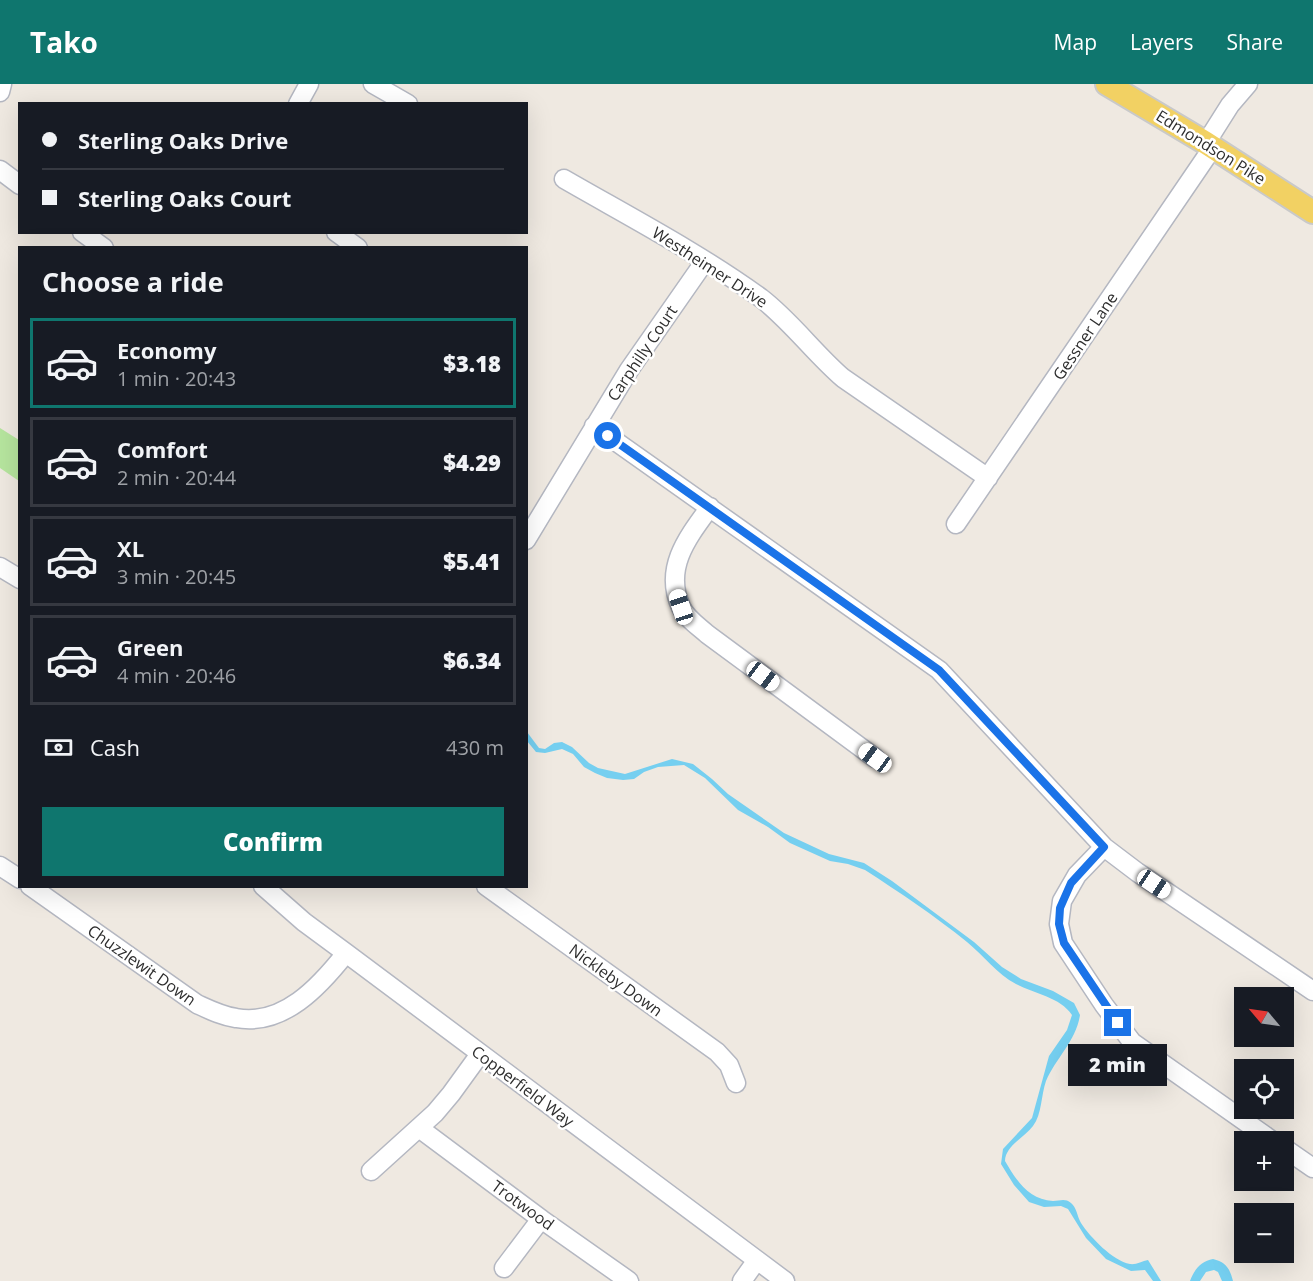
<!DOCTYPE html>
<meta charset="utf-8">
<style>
body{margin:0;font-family:"Open Sans",sans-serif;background:#20242c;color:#f1f3f6;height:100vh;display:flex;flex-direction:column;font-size:22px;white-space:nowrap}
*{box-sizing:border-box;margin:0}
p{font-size:20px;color:#9ea1a6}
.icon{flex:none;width:33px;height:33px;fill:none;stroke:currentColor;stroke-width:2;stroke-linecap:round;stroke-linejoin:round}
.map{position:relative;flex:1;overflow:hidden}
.sheet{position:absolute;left:18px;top:162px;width:510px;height:642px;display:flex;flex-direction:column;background:#171b24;border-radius:0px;box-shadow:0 6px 24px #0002}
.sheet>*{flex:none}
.guide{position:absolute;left:18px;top:18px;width:510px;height:132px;border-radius:0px;box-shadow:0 6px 24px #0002;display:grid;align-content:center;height:132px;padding:0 24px;background:#171b24}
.needle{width:39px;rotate:299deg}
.controls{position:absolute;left:1234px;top:903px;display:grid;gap:12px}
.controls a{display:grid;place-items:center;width:60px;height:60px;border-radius:0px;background:#171b24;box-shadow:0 6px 24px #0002;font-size:30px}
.end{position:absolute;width:27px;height:27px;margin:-14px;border:8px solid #1a73e8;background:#fff;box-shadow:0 0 0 3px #fff}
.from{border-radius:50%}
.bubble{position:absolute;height:42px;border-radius:0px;background:#171b24;box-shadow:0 6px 24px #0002;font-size:20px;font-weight:800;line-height:42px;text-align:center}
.car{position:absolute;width:18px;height:36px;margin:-18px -9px;border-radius:8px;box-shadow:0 0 4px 2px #0007;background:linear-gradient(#fff 24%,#345 0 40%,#fff 0 76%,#345 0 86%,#fff 0)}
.guide b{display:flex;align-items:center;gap:21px;height:57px;font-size:22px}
.guide b+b{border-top:2px solid #363941}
.guide i{width:15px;height:15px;background:#f1f3f6}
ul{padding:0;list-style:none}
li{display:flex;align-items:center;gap:18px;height:90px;margin:0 12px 9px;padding:0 12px;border:3px solid #363941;border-radius:0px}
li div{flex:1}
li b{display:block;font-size:22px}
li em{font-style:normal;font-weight:800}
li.active{border-color:#0f766e}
li>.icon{width:54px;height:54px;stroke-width:1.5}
h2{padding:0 24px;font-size:27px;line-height:72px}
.pay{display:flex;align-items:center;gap:15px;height:66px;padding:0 24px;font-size:22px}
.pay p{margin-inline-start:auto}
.cta{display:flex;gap:12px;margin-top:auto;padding:12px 24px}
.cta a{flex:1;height:69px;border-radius:0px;background:#0f766e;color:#fff;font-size:24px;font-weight:800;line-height:69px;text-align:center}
header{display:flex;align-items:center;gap:36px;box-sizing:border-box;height:84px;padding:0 30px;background:#0f766e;color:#fff}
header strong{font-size:28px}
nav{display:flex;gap:33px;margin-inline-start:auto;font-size:21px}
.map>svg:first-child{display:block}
.green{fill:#b6e59e}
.water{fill:#75cff0}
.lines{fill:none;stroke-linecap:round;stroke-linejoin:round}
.minor-casing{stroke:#b4b7c1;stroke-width:21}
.major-casing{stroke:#c9c9c9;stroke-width:26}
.minor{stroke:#fff;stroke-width:18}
.major{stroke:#f2d163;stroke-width:22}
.route{stroke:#1a73e8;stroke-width:8}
.labels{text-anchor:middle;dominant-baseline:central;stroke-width:5;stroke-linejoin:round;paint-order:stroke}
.street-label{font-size:16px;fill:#2e2e2e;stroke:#fff}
</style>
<header>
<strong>Tako</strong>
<nav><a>Map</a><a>Layers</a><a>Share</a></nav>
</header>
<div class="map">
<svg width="1313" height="1197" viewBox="0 0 1313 1197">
<rect width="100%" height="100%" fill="#efe9e1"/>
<!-- green -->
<path class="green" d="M0 344 19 356V397L0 384Z"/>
<!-- water -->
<path class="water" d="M527 648 539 664 545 665 554 659 562 658 572 663 589 679 598 684 625 690 672 675 693 680 712 695 728 710 784 749 829 770 864 779 892 797 974 858 1002 883 1021 895 1053 907 1074 919 1080 931C1076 957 1056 974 1046 997 1041 1011 1042 1030 1033 1042 1025 1053 1005 1062 1005 1077 1016 1096 1029 1116 1053 1117 1060 1117 1065 1114 1071 1119 1077 1124 1077 1132 1081 1139 1090 1153 1113 1177 1130 1180 1136 1181 1142 1177 1148 1176L1161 1197H1153L1145 1186 1131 1187 1106 1175 1086 1154 1068 1125 1061 1122 1044 1123 1029 1118 1014 1101 1001 1080 1003 1065 1032 1034 1049 972 1067 946 1072 931C1060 913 1035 910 1016 900 997 890 984 872 967 858 935 832 899 808 865 786L848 780 830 777 790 759 768 743 738 726 705 694 684 681 658 683 644 688 634 695 623 696 607 694 595 689 584 683 573 670 562 665 545 669 536 668 527 657Z
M1213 1175C1226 1178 1230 1185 1233 1197H1222L1218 1188 1214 1186 1206 1188 1200 1197H1190C1194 1186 1201 1177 1213 1175Z"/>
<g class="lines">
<!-- minor casing -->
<g class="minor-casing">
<path id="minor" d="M373 0 408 20
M0 8 2 0
M298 20 309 0
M1206 59 1230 21 1248 0
M0 86 20 101
M564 95C630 133 699 169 761 214 791 237 814 269 843 294L988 394
M82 148 104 164
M336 148 358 164
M594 342 939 586 1104 763 1137 788 1313 907
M710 423C688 453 663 484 681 523 686 534 698 542 707 550L875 674
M956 440 1213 63
M526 456 629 286 705 177
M0 483 20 495
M1104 763 1077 791 1062 817 1059 840 1063 859 1104 921 1132 958 1274 1058
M0 782 20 795
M30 802 197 920C210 926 222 932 236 934 283 943 320 902 346 869
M263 802 304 838 346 869 785 1197
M486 802 717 968 729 981 736 999
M419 1044 541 1135 629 1197
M1284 1064 1313 1084
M371 1087 435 1029 451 1010 480 970
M504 1184 541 1135
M742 1197 757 1176"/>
</g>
<!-- major casing -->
<g class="major-casing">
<path id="major" d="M1107 0 1206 59 1313 128"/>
</g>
<!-- minor -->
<use href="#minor" class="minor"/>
<!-- major -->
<use href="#major" class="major"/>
</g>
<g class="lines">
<!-- route -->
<path class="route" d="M608 352 939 586 1104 763 1071 799 1060 824 1059 840 1064 859 1118 939"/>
</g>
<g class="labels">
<!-- street labels -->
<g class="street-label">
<text transform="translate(1211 63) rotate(32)">Edmondson Pike</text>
<text transform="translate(710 183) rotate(33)">Westheimer Drive</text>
<text transform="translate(1085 252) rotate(-56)">Gessner Lane</text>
<text transform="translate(642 269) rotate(-56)">Carphilly Court</text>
<text transform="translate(142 881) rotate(35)">Chuzzlewit Down</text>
<text transform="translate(616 896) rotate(36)">Nickleby Down</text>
<text transform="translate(523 1002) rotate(37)">Copperfield Way</text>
<text transform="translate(523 1121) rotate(36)">Trotwood</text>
</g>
</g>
</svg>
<div class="controls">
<a><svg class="needle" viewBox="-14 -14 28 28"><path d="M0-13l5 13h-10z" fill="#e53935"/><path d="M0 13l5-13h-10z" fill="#9ea1a6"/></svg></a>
<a><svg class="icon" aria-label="locate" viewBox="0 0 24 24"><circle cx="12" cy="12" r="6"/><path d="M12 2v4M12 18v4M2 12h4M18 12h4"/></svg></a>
<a>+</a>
<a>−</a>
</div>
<i class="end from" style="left:608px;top:352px"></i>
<i class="end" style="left:1118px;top:939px"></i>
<div class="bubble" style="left:1068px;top:960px;width:99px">2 min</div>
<i class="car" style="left:681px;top:523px;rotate:342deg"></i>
<i class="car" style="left:763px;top:592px;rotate:127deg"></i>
<i class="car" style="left:875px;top:674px;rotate:306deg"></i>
<i class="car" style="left:1154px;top:800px;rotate:124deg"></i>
<div class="guide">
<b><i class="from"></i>Sterling Oaks Drive</b>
<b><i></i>Sterling Oaks Court</b>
</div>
<section class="sheet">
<h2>Choose a ride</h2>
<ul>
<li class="active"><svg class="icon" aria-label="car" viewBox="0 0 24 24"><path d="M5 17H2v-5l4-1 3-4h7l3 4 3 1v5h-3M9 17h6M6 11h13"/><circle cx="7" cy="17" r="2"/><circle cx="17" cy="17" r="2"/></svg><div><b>Economy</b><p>1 min · 20:43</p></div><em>$3.18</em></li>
<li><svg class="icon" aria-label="car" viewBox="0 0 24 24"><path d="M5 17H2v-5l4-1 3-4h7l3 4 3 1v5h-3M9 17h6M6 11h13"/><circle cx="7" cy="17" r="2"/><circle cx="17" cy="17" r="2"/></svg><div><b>Comfort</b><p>2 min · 20:44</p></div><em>$4.29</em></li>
<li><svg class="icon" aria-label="car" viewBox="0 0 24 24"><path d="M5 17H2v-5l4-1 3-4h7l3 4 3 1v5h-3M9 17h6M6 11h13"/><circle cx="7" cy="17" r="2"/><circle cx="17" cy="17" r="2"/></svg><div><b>XL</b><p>3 min · 20:45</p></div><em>$5.41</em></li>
<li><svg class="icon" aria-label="car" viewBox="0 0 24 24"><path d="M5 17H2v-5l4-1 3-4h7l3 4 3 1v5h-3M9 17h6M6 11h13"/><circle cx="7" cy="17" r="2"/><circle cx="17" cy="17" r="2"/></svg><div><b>Green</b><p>4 min · 20:46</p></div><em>$6.34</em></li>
</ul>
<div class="pay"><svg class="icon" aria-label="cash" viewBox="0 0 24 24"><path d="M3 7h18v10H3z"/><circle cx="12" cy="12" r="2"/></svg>Cash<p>430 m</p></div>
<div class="cta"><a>Confirm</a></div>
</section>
</div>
